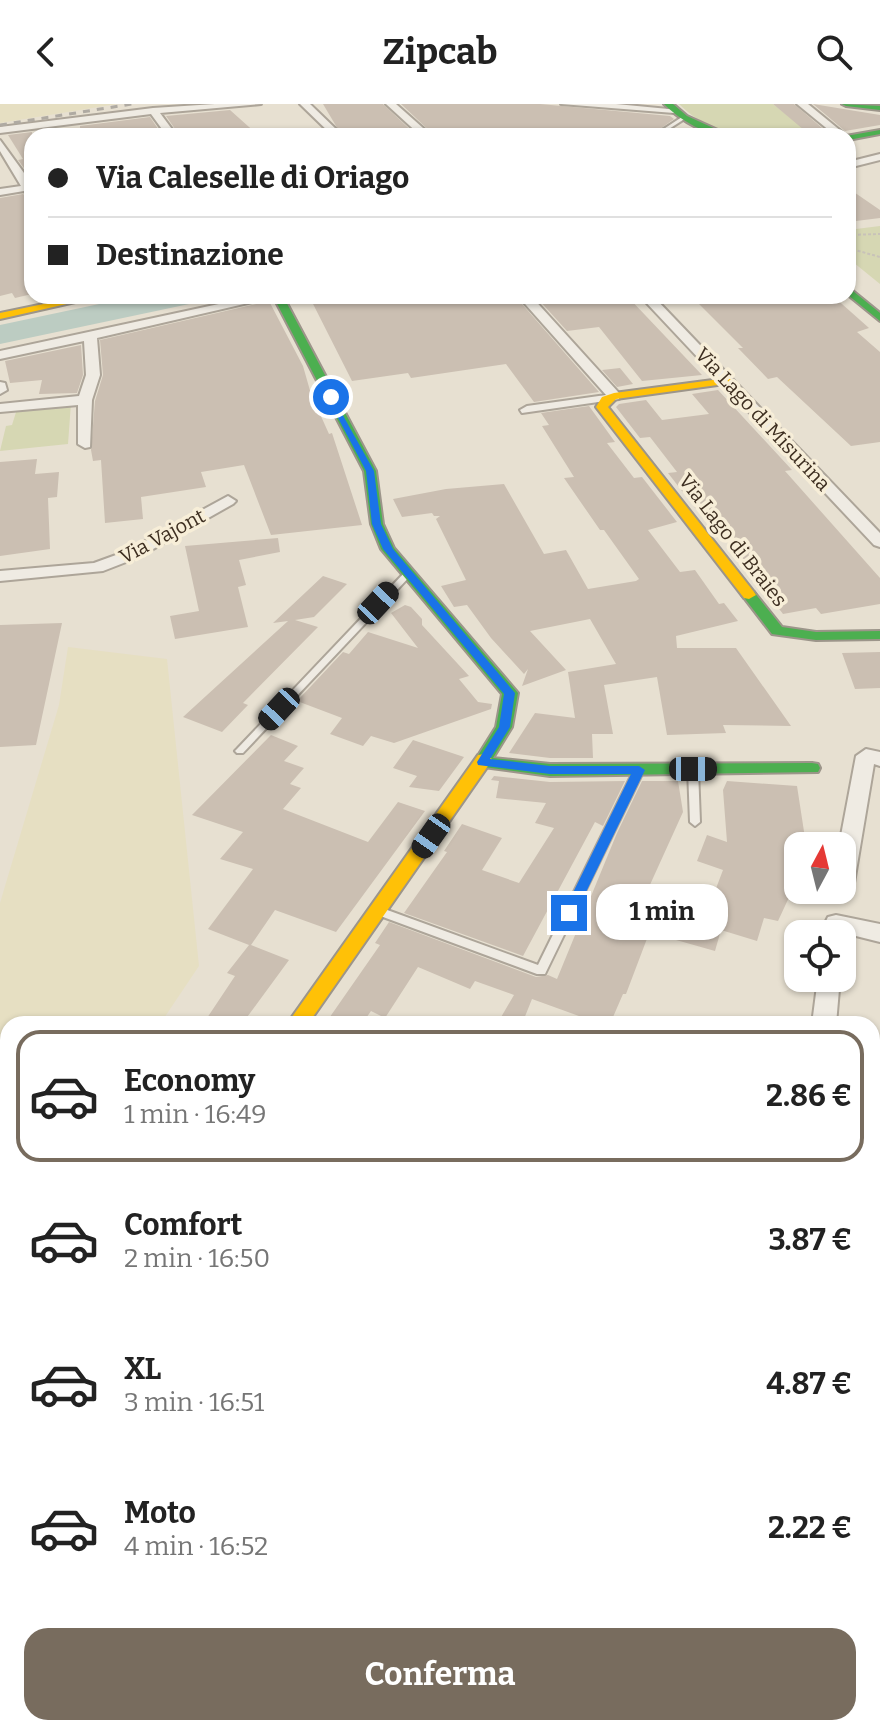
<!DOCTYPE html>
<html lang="it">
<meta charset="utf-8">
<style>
body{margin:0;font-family:Bitter,serif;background:#f6f6f6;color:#222;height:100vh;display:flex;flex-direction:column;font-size:30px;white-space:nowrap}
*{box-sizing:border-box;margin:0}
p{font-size:26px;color:#767676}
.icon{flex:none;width:44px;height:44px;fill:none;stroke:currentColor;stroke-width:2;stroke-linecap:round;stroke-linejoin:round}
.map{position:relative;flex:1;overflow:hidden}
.side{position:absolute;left:0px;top:912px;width:880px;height:720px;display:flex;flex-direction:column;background:#fff;border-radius:24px 24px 0 0;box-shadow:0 2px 6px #0004}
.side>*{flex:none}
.top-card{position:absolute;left:24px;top:24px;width:832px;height:176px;border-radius:24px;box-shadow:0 2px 6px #0004;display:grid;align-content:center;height:176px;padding:0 24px;background:#fff}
.needle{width:52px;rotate:7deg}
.fabs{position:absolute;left:784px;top:728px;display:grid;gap:16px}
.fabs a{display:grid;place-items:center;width:72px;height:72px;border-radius:16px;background:#fff;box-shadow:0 2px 6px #0004;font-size:40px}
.end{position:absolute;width:36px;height:36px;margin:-18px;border:10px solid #1a73e8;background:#fff;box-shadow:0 0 0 4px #fff}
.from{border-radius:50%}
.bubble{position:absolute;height:56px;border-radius:24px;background:#fff;box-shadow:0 2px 6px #0004;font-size:26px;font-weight:700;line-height:56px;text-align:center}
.car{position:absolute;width:24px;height:48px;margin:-24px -12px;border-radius:10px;box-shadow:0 0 6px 2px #0007;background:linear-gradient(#222 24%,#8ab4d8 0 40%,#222 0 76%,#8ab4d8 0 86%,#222 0)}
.top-card b{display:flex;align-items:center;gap:28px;height:76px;font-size:30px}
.top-card b+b{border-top:2px solid #e0e0e0}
.top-card i{width:20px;height:20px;background:#222}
ul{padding:14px 0 0;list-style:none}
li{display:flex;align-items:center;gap:24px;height:132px;margin:0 16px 12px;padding:0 8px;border:4px solid transparent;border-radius:24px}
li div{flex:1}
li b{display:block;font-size:30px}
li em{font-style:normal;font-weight:700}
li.active{border-color:#786c5e}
li>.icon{width:72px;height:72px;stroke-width:1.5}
.cta{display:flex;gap:16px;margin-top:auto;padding:16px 24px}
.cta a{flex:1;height:92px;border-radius:24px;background:#786c5e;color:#fff;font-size:32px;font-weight:700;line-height:92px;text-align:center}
header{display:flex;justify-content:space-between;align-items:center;height:104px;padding:0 24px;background:#fff;font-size:36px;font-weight:700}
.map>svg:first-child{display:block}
.farmland{fill:#e6dfc2}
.green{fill:#d6d7b3}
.water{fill:#bcccc2}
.building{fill:#cbbfb2}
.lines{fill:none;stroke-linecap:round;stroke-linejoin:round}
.lane-casing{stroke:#ada599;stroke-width:4}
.street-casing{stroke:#ada599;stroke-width:4}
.fast-casing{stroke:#9c958a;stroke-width:4}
.slow-casing{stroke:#9c958a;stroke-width:4}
.path{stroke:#c8c2b9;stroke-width:2;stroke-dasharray:3 2;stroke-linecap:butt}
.lane{fill:#efebe3;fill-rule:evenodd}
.street{fill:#efebe3;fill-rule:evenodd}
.fast{fill:#4caf50;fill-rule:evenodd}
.slow{fill:#ffc107;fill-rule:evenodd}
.rail{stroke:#afaaa2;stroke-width:3;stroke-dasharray:7 7;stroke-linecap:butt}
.route{fill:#1a73e8}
.labels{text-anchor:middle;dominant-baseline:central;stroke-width:7;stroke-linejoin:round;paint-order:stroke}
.far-street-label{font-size:20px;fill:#3d2e20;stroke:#f7eed8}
</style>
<header><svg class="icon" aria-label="back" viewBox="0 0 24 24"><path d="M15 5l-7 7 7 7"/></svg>Zipcab<svg class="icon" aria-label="search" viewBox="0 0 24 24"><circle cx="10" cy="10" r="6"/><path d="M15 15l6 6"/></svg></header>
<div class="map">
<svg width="880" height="1632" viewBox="0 0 880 1632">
<rect width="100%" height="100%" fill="#e7e0d1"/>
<!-- farmland -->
<path class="farmland" d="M0 0H117L0 19Z
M68 543 167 555 199 862 160 920H8V1006L0 993V799L59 601Z
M8 1358V1577L0 1590V1369Z
M32 1624H685L682 1632H27Z"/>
<!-- green -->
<path class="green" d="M679 0H773L813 32C765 32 715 37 679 0Z
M880 122V180L848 154V126Z
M71 299 68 340 0 347 6 322 12 321 17 305Z"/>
<!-- water -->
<path class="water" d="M137 192H227L0 240V221Z"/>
<!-- building -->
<path class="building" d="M323 0H383L417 32H342Z
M401 0H540L670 12 674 15 650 32H598L593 28 573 25 564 32H435Z
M773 0H794L828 29 810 31Z
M813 0 880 11V21L845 27Z
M230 6 259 32H180L166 12Z
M150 13 163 32H80V22Z
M32 28V75L18 56 23 55 8 31Z
M848 84 880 106V114L848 118Z
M23 90 32 97V190L15 194 12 189 0 192V94Z
M309 192H515L599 288 534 298 506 260 411 274 408 269 352 277Z
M560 192H627L702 271 642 277 599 223 567 227 538 195Z
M691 192H750L754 196 833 192 869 224 857 228 880 248V338L851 342 777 273 768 275 738 244H743Z
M269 197 303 262 311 290 329 330 332 329 362 421 271 431 244 361 201 368 206 383 141 393 143 415 105 419 101 356 93 357 91 346 95 297 103 271 100 236Z
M81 241 83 271 77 289 39 290 42 276 10 279 5 257Z
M620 264 633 280 617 283 602 266Z
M718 286 792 366 785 367 880 474V500L821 510 816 504 783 510 709 413 703 414 668 369 677 368 650 333 640 334 616 303 619 300 646 296 662 316 709 310 692 290Z
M589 302 615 338 607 339 634 374 642 373 677 418 648 426 680 468 695 466 719 500 724 499 738 517 676 532 677 544H736L791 622 723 621 726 629 667 631 657 573 604 581 613 630H592L593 654H550L509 649 535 609 575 614 568 568 616 560 590 515 530 527 566 566 522 582 528 565 524 570 491 534 467 501 454 503 441 482 466 476 436 415 440 412H434L432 409 402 413 393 395 446 385 504 380 544 450 566 446 588 485 636 477 639 475 604 426H600L564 374 574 373 542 322 549 321 541 309Z
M37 355 35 370 59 368 57 393 48 394 50 445 0 452V358Z
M278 434 280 448 239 456 246 481 238 483 248 523 175 535 170 512 199 507 185 442Z
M323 472 347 480 314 513 295 516 318 523 243 599 248 601 222 628 183 613 288 517 273 519Z
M405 501 411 503 422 515V521L469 572 459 575 478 598 492 600 491 605 394 639 371 632 363 642 330 630 342 614 297 597 343 548 349 550 368 528 418 544 391 509Z
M62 519 36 641 0 643V521Z
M880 548V584L855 585 842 549Z
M271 631 298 642 284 657 304 664 290 680 301 684 283 705 368 738 398 698 425 707 336 828 275 806 251 841 289 856 242 920H203L235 872 227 869 249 841 208 825 253 765 220 755 243 728 192 711Z
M413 636 464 653 439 687 409 683 417 672 393 664Z
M494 672 550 678 625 677 603 722 595 718 523 852 404 809 447 748 444 747 462 720 502 734 482 766 519 779 554 724 535 719 546 699 496 694 499 677 491 676Z
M642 677H678L683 708 629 827 648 832 626 890H623L610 920H601L532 895 522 920H497L514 891 475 877 470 885 418 863 385 914 371 907 362 920H325L380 841 375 839 389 818 536 873 548 871 557 875 617 729Z
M727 677 797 682 805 734 798 733V774L778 817 764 814 757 837 721 826 715 847 669 834 681 800 707 808 723 766 697 757 707 731 727 738 723 686Z"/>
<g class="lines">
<!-- lane casing -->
<g class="lane-casing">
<path id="lane" d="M682 13 686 14 658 32H653Z
M573 28 593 31 595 32 574 31 567 32Z
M406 467H412L413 469 243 649H237L235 647 237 645Z
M693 662 698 665 700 718 695 722 690 718 688 665Z
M639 663 644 666 545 870H537L375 810 374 807 375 804 379 803 538 861 634 666Z"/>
</g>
<!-- street casing -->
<g class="street-casing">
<path id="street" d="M215 0H261L160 9 177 32H167L151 10 0 29V23L153 4Z
M300 0H310L339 28V32H333Z
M386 0H396L432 32H421Z
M561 0H616L679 6 674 9Z
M797 0H808L847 32H836Z
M0 36 32 80V94L24 87 0 91V85L21 82 0 47Z
M880 50V56L848 64V58Z
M256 192H279L97 234 100 271 92 296 90 343 85 344 78 340V301L0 308V300L79 292 86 271 84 237 0 255V247Z
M518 192H531L619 289V295L522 309 520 306 527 302 606 291Z
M640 192H653L880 429V443L874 441Z
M0 278 5 279 7 286 0 290Z
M228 392 236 397 233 400 139 453 103 467 0 477V467L94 459 127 447Z
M866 645 880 648V662L874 660 853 785 850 791 842 793 832 786H842V742H839L856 652Z
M836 811 880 820V838L828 825 825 819 828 813Z
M818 874H840L836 920H812Z
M0 1041 8 1044V1078L0 1075Z
M0 1191 8 1193V1221L0 1219Z
M872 1222 880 1225V1254L872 1251Z
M8 1608V1624H28L25 1632H0V1611Z"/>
</g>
<!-- fast casing -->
<g class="fast-casing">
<path id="fast" d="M664 0H673L687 12 731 32C707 32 681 17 664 0Z
M842 0 880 2V6L846 2Z
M880 26V30L848 36 846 32Z
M848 183 880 209V217L848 191Z
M273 192H283L376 367 383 420 394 444 518 589 512 623 493 654 550 660 812 659 818 660 820 664 818 668 550 672 476 662 474 658 496 623 502 590 381 445 371 420 364 367Z
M749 487 754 488 782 523 816 528 880 527V535L816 536 772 530 742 491Z"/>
</g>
<!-- slow casing -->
<g class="slow-casing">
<path id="slow" d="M82 192H102L0 215V209Z
M728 274 734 277 732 279 616 295 608 303 754 488 756 491 749 495 744 494 596 303 602 293 614 289Z
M484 650 492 655 490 659 308 920H287L478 651Z"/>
</g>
<!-- path -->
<path class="path" d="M848 131 880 130
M848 144 880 153"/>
<!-- lane -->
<use href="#lane" class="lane"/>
<!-- street -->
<use href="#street" class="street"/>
<!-- fast -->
<use href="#fast" class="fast"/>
<!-- slow -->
<use href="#slow" class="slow"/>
<!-- rail -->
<path class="rail" d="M0 21 132 0"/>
</g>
<!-- route -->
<path class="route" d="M331 290 374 367 381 420 393 445 515 589 510 623 490 655 550 662H639L645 666 574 813 569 814 563 809 631 670H550L478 661 477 658 499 623 504 590 383 445 372 420 366 367 327 293Z"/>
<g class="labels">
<!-- far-street labels -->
<g class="far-street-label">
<text transform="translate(763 315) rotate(47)">Via Lago di Misurina</text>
<text transform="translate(162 432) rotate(-28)">Via Vajont</text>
<text transform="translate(733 436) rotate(52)">Via Lago di Braies</text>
</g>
</g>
</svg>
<div class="fabs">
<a><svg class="needle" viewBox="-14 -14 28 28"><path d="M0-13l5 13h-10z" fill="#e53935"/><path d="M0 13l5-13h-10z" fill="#767676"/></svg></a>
<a><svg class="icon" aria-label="locate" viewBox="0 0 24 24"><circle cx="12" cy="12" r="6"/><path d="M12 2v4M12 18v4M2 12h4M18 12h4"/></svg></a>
</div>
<i class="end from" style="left:331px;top:293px"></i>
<i class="end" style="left:569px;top:809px"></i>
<div class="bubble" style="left:596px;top:780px;width:132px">1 min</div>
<i class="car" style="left:378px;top:499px;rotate:43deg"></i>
<i class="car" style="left:279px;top:605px;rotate:223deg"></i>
<i class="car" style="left:693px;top:665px;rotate:90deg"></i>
<i class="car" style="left:431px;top:732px;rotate:215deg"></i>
<div class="top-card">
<b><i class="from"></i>Via Caleselle di Oriago</b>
<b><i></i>Destinazione</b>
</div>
<section class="side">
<ul>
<li class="active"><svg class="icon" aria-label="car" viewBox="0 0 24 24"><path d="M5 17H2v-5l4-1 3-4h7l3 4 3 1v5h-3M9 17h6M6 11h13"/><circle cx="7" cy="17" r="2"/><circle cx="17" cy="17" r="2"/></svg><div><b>Economy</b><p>1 min · 16:49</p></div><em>2.86 €</em></li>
<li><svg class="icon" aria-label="car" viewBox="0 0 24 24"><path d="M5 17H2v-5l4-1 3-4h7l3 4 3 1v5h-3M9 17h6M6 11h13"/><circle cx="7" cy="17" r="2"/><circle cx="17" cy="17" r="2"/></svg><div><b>Comfort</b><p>2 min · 16:50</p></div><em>3.87 €</em></li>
<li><svg class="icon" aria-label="car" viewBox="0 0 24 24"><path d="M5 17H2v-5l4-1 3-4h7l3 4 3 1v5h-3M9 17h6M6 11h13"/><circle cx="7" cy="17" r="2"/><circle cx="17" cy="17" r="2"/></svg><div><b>XL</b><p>3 min · 16:51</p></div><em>4.87 €</em></li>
<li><svg class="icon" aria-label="car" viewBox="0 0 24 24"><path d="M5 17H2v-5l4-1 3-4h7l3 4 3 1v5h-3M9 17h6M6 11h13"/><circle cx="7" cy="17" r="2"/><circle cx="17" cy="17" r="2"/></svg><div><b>Moto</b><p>4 min · 16:52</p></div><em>2.22 €</em></li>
</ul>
<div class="cta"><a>Conferma</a></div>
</section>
</div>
